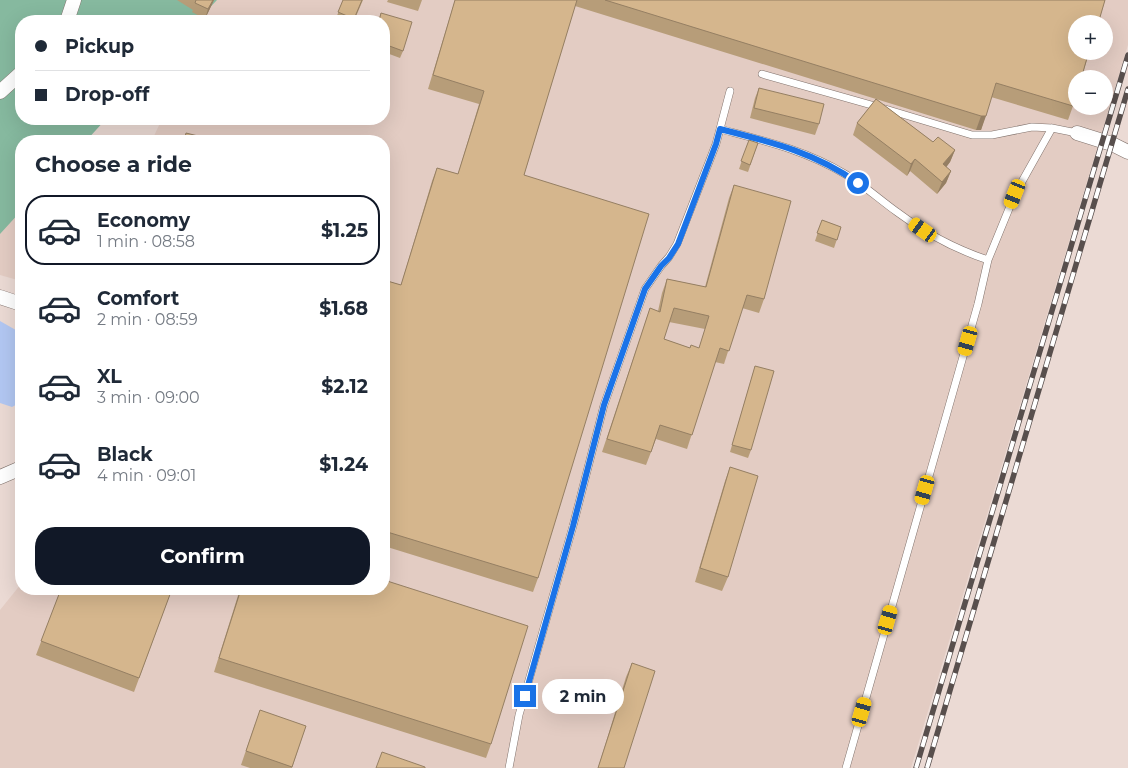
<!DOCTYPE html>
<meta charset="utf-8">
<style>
body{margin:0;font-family:Montserrat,sans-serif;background:#f2f2f3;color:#1f2937;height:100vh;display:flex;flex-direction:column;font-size:19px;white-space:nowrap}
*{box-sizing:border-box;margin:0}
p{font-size:16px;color:#747a83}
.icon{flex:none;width:28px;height:28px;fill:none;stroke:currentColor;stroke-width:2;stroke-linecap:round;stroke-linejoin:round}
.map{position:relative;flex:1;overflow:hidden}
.drawer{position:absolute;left:15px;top:135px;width:375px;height:460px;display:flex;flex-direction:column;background:#fff;border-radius:20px;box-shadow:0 5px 20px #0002}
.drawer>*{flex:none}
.guide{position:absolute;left:15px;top:15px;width:375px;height:110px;border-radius:20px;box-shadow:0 5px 20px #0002;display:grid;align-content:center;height:110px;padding:0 20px;background:#fff}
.fabs{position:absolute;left:1068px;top:15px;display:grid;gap:10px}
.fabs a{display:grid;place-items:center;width:45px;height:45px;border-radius:50%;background:#fff;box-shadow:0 5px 20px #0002;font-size:25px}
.end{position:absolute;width:22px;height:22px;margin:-11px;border:6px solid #1a73e8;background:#fff;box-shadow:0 0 0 2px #fff}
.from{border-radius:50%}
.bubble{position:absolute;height:35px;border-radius:18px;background:#fff;box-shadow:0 5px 20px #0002;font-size:16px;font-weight:700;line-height:35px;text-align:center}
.car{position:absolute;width:15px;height:30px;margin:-15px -8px;border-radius:6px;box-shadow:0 0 4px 1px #0007;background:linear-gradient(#f5c518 24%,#345 0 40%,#f5c518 0 76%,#345 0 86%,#f5c518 0)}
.guide b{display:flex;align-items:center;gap:18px;height:48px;font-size:19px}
.guide b+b{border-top:1px solid #e0e1e3}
.guide i{width:12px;height:12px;background:#1f2937}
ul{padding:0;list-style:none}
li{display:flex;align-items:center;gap:15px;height:70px;margin:0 10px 8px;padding:0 10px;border:2px solid transparent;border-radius:20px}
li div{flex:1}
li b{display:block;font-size:19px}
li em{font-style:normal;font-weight:700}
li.current{border-color:#111827}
li>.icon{width:45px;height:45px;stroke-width:1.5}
h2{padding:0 20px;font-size:22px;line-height:60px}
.button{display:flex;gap:10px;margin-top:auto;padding:10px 20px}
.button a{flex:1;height:58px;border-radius:20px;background:#111827;color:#fff;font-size:20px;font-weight:700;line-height:58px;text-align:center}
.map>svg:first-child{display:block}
.built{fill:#e3ccc3;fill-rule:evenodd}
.forest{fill:#86b99f}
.water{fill:#b2c7f2}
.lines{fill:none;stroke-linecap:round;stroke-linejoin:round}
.lane-casing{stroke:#80726c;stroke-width:8}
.street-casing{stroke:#80726c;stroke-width:15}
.lane{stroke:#fff;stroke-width:7}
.street{stroke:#fff;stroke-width:14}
.rail-casing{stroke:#584f4d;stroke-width:5.5}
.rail{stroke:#fff;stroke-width:4;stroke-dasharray:11;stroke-linecap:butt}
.wall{fill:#b79d79;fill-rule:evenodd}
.shaded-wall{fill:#957f63}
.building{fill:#d5b68d;stroke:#957f63;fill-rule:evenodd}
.route{stroke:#1a73e8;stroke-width:6}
</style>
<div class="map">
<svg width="1128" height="768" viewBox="0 0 1128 768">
<rect width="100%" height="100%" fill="#ebdad4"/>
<!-- built -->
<path class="built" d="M132 0H1128V45L911 768H0V610L21 584V589H384V141H21V281L0 275V157L13 136 153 138 162 119H384V21H147ZM1076 24H1104V51H1076ZM1076 79H1104V106H1076Z"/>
<!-- forest -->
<path class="forest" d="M0 0H217L197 21H21V119H106L86 141H21V211L0 234Z"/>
<!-- water -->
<path class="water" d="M0 321 21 333V402L12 407 0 403Z"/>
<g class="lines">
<!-- lane casing -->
<g class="lane-casing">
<path id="lane" d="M762 74 882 108 972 135H992L1032 127 1052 128 1077 133
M720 129C765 141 805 150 845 174 864 185 880 200 897 212 925 233 955 249 988 260
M509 768 519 715 573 526 604 405 645 289 661 266 669 257 677 244 716 144 730 91
M846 768 978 304 988 260 1015 194 1052 128"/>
</g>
<!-- street casing -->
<g class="street-casing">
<path id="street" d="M67 21 74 0
M0 92 21 73
M1077 133 1112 144 1128 152
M0 297 21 304
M0 477 21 468"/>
</g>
<!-- lane -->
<use href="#lane" class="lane"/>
<!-- street -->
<use href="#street" class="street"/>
<!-- rail casing -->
<g class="rail-casing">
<path id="rail" d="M916 768 1128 55
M927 768 1128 89"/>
</g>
<!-- rail -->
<use href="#rail" class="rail"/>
</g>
<!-- wall -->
<path class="wall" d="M177 0H214L205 19 192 12 193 10Z
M343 0H363L354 21H335Z
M388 0H422L418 11 387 2Z
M455 0H1105L1073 106 1068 120 991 97 981 130H976L876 99 933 142 955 150 950 162 946 167 951 171 946 183 937 194 910 171 907 176 853 135 857 123 876 99 575 6 524 175 538 578 533 592 384 546V280L401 285 432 181 437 168 458 174 479 104 428 89Z
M381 13 403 51 400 58 384 52V21H378Z
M759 88 819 124 815 135 750 118 755 98Z
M749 140 758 143 748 172 739 169Z
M734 185 764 299 759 313 742 308 724 364 715 362 687 449 656 439 646 465 602 452 650 308 658 311 662 293 667 279 705 287 729 198ZM669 322 705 329 699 348H690L664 339Z
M822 220 841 227 834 248 815 241Z
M755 366 751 450 748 458 730 452Z
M730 467 728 577 722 591 695 582 725 481Z
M61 589H172L134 692 36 655Z
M240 589H384L491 744 486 758 214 672Z
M632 663 624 768H598L626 677Z
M255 724 306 726 292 768H250L241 765Z"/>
<!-- shaded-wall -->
<path class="shaded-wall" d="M213 0H214L205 19 208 9Z
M981 116H986L981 130H976Z
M955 150 950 162 939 177 943 164Z
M915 159 910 171 907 176 911 164Z
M951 171 946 183 937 194 942 182Z"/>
<!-- building -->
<path class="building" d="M196 0H213L208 9 195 3Z
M343 0H362L354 19 338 12Z
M455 0H577L524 175 649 214 538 578 384 531V280L401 285 437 168 458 174 484 91 433 75Z
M605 0H1105L1098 24H1076V51H1089L1081 79H1076V96L1073 106 996 83 986 116H981Z
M381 13 412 22 403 51 384 44V21H379Z
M759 88 824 104 819 124 754 108Z
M876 99 933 142 938 137 955 150 943 164 951 171 942 182 915 159 911 164 857 123Z
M186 133 206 138 205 141H184Z
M749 140 758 143 750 165 741 161Z
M734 185 791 201 764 299 747 295 729 351 720 348 692 435 660 425 651 452 607 439 650 308 660 312 667 279 706 287ZM674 308 709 316 699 348 691 345 690 348 664 339Z
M822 220 841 227 837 240 817 233Z
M755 366 774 371 751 450 732 445Z
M730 467 758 476 728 577 700 568Z
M384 580 528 626 491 744 219 658 241 589H384Z
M61 589H172L139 678 41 641Z
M632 663 655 671 624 768H598Z
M260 710 306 726 292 767 246 751Z
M382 752 425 767V768H376Z"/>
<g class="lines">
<!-- route -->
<path class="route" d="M525 696 573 526 604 405 645 289 661 266 669 258 678 244 716 144 720 129C771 142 814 152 858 183"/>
</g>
</svg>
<div class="fabs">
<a>+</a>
<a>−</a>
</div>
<i class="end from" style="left:858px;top:183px"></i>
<i class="end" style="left:525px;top:696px"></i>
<div class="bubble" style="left:542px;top:679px;width:82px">2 min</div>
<i class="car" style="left:1015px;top:194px;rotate:202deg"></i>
<i class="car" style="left:923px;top:230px;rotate:305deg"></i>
<i class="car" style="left:968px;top:341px;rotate:196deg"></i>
<i class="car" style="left:925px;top:490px;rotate:196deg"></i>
<i class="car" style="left:888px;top:620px;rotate:16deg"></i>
<i class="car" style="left:862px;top:712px;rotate:16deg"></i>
<div class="guide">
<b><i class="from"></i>Pickup</b>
<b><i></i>Drop-off</b>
</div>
<section class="drawer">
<h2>Choose a ride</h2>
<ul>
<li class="current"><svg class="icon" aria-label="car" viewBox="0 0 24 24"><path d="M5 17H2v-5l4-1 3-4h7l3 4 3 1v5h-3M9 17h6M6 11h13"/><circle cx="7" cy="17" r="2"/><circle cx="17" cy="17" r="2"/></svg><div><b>Economy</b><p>1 min · 08:58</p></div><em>$1.25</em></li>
<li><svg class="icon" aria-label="car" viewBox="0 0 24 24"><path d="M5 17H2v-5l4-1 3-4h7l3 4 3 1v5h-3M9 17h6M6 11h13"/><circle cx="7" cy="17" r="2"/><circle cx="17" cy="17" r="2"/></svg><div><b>Comfort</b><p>2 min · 08:59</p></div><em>$1.68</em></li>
<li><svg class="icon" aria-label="car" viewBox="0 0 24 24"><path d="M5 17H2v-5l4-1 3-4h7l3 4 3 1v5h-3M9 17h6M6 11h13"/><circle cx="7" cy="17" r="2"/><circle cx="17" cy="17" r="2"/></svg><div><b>XL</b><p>3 min · 09:00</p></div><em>$2.12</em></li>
<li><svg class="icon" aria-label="car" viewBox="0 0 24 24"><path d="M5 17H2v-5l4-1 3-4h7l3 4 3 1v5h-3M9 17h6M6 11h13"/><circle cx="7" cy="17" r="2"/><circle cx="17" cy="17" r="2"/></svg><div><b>Black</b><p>4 min · 09:01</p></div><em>$1.24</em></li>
</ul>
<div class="button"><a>Confirm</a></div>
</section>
</div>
